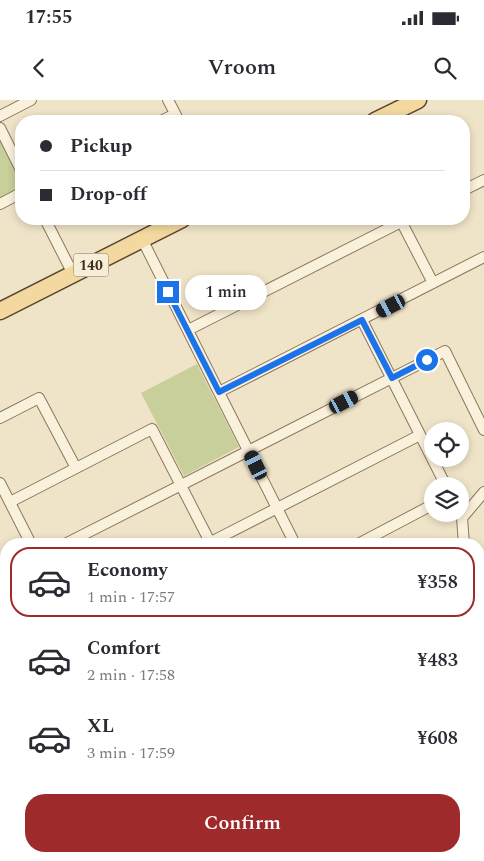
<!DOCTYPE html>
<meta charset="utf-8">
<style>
body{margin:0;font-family:Spectral,serif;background:#f7f7f7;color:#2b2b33;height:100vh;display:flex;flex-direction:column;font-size:19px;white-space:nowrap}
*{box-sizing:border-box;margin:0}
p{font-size:16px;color:#7c7c81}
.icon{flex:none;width:28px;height:28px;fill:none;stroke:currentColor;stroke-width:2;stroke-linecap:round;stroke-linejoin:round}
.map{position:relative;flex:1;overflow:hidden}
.drawer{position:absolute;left:0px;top:438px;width:485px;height:324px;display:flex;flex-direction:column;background:#fff;border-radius:20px 20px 0 0;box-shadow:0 2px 8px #0003}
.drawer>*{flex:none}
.guide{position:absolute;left:15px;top:15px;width:455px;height:110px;border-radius:20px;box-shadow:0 2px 8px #0003;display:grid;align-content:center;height:110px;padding:0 25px;background:#fff}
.controls{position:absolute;left:424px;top:322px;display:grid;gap:10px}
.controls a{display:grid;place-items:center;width:45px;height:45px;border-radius:50%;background:#fff;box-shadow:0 2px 8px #0003;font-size:25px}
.end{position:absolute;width:22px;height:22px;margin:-11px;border:6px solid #1a73e8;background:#fff;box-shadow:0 0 0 2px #fff}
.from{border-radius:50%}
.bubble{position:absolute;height:35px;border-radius:18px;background:#fff;box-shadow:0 2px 8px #0003;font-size:16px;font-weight:600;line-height:35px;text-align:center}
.car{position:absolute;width:15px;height:30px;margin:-15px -8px;border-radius:6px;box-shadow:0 0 4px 1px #0007;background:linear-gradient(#222 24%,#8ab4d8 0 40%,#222 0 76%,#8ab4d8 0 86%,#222 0)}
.guide b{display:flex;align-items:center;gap:18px;height:48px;font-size:19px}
.guide b+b{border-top:1px solid #e1e1e2}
.guide i{width:12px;height:12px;background:#2b2b33}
ul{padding:9px 0 0;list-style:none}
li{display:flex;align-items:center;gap:15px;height:70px;margin:0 10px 8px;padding:0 15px;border:2px solid transparent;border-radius:20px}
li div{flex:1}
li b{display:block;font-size:19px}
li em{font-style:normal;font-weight:600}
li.current{border-color:#9e2a2b}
li>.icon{width:45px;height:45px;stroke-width:1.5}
.action{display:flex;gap:10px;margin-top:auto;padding:10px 25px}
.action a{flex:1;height:58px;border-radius:20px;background:#9e2a2b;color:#fff;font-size:20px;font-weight:600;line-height:58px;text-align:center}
.status{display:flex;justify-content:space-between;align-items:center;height:35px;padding:0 25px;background:#fff;direction:ltr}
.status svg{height:14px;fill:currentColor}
header{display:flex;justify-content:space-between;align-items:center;height:65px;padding:0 25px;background:#fff;font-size:22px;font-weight:600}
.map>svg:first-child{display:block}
.green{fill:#c9cf9b}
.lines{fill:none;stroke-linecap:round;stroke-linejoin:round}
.minor-casing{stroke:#8d765c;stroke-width:12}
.tertiary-casing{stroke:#8d765c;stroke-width:15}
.primary-casing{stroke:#5b4430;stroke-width:19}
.minor{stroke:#faf1dc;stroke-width:10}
.tertiary{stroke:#faf1dc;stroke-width:12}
.primary{stroke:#f3d9a0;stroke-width:16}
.rail{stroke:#3d2e20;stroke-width:3;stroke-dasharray:9 9;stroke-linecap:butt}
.route{stroke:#1a73e8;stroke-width:6}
.labels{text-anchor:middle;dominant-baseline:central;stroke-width:4.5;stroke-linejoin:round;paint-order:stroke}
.shield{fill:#f7eed8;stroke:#756857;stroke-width:1}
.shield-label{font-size:14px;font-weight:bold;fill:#3d2e20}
</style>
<div class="status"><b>17:55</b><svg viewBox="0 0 49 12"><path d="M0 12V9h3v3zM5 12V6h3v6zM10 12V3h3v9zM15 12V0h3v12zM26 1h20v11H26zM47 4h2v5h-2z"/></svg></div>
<header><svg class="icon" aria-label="back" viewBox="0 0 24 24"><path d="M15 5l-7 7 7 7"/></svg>Vroom<svg class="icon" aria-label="search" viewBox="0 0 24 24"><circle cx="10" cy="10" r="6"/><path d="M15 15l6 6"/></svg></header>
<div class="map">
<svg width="484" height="761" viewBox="0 0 484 761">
<rect width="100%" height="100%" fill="#f0e4c8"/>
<!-- green -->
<path class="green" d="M0 28 21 70V93L0 104Z
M197 264 239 347 184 376 141 293Z
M484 487V535L479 536V488Z
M484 560V653L479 654V561Z
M6 563V665L0 666V565Z"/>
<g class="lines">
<!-- minor casing -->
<g class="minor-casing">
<path id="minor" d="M168 0 179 21
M0 16 31 0
M161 21 175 14
M0 28 21 70
M464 90 484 80
M0 104 21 93
M45 119 73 174
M400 119 433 183
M142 139 295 444
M362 220 446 386
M188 230 407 119
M219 292 484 157
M0 318 39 298 76 368
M0 383 31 444
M10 402 152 329 211 444
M460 414 462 418 464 444
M462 418 484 392
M65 444 445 251 484 330
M207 444 420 335
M358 444 432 405
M0 549 6 546"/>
</g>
<!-- tertiary casing -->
<g class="tertiary-casing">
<path id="tertiary" d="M0 580 6 592
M88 755 91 761"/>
</g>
<!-- primary casing -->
<g class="primary-casing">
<path id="primary" d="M375 21 418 0
M0 211 182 119"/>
</g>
<!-- minor -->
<use href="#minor" class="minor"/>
<!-- tertiary -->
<use href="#tertiary" class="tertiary"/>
<!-- primary -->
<use href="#primary" class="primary"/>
<!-- rail -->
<path class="rail" d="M479 666H484
M28 761 42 755"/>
</g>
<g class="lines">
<!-- route -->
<path class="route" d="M168 192 219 292 362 220 392 278 427 260"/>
</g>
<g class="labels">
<!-- shield labels -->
<rect class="shield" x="73.5" y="153.5" width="35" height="23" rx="4"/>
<g class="shield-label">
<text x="91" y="165">140</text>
</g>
</g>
</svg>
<div class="controls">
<a><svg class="icon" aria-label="locate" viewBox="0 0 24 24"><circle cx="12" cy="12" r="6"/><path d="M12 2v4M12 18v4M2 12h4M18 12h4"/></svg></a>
<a><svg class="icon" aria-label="layers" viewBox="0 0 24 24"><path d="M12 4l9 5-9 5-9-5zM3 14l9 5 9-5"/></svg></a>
</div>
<i class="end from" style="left:427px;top:260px"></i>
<i class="end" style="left:168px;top:192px"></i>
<div class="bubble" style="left:185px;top:175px;width:82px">1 min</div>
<i class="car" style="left:391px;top:206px;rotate:242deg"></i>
<i class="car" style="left:344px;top:302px;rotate:63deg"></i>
<i class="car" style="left:256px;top:365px;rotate:334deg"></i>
<div class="guide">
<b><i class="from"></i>Pickup</b>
<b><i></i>Drop-off</b>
</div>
<section class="drawer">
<ul>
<li class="current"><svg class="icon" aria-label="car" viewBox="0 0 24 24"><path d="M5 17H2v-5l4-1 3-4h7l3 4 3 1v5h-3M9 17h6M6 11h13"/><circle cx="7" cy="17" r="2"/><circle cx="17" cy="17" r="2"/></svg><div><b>Economy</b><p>1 min · 17:57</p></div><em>¥358</em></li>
<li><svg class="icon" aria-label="car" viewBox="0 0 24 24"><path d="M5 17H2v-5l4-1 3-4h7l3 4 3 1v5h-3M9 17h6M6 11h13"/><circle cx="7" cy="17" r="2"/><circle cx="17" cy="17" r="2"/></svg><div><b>Comfort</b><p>2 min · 17:58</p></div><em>¥483</em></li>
<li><svg class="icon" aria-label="car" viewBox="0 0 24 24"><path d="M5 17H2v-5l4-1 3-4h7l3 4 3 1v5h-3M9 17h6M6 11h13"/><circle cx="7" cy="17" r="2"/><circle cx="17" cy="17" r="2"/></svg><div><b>XL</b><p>3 min · 17:59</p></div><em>¥608</em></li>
</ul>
<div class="action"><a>Confirm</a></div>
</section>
</div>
